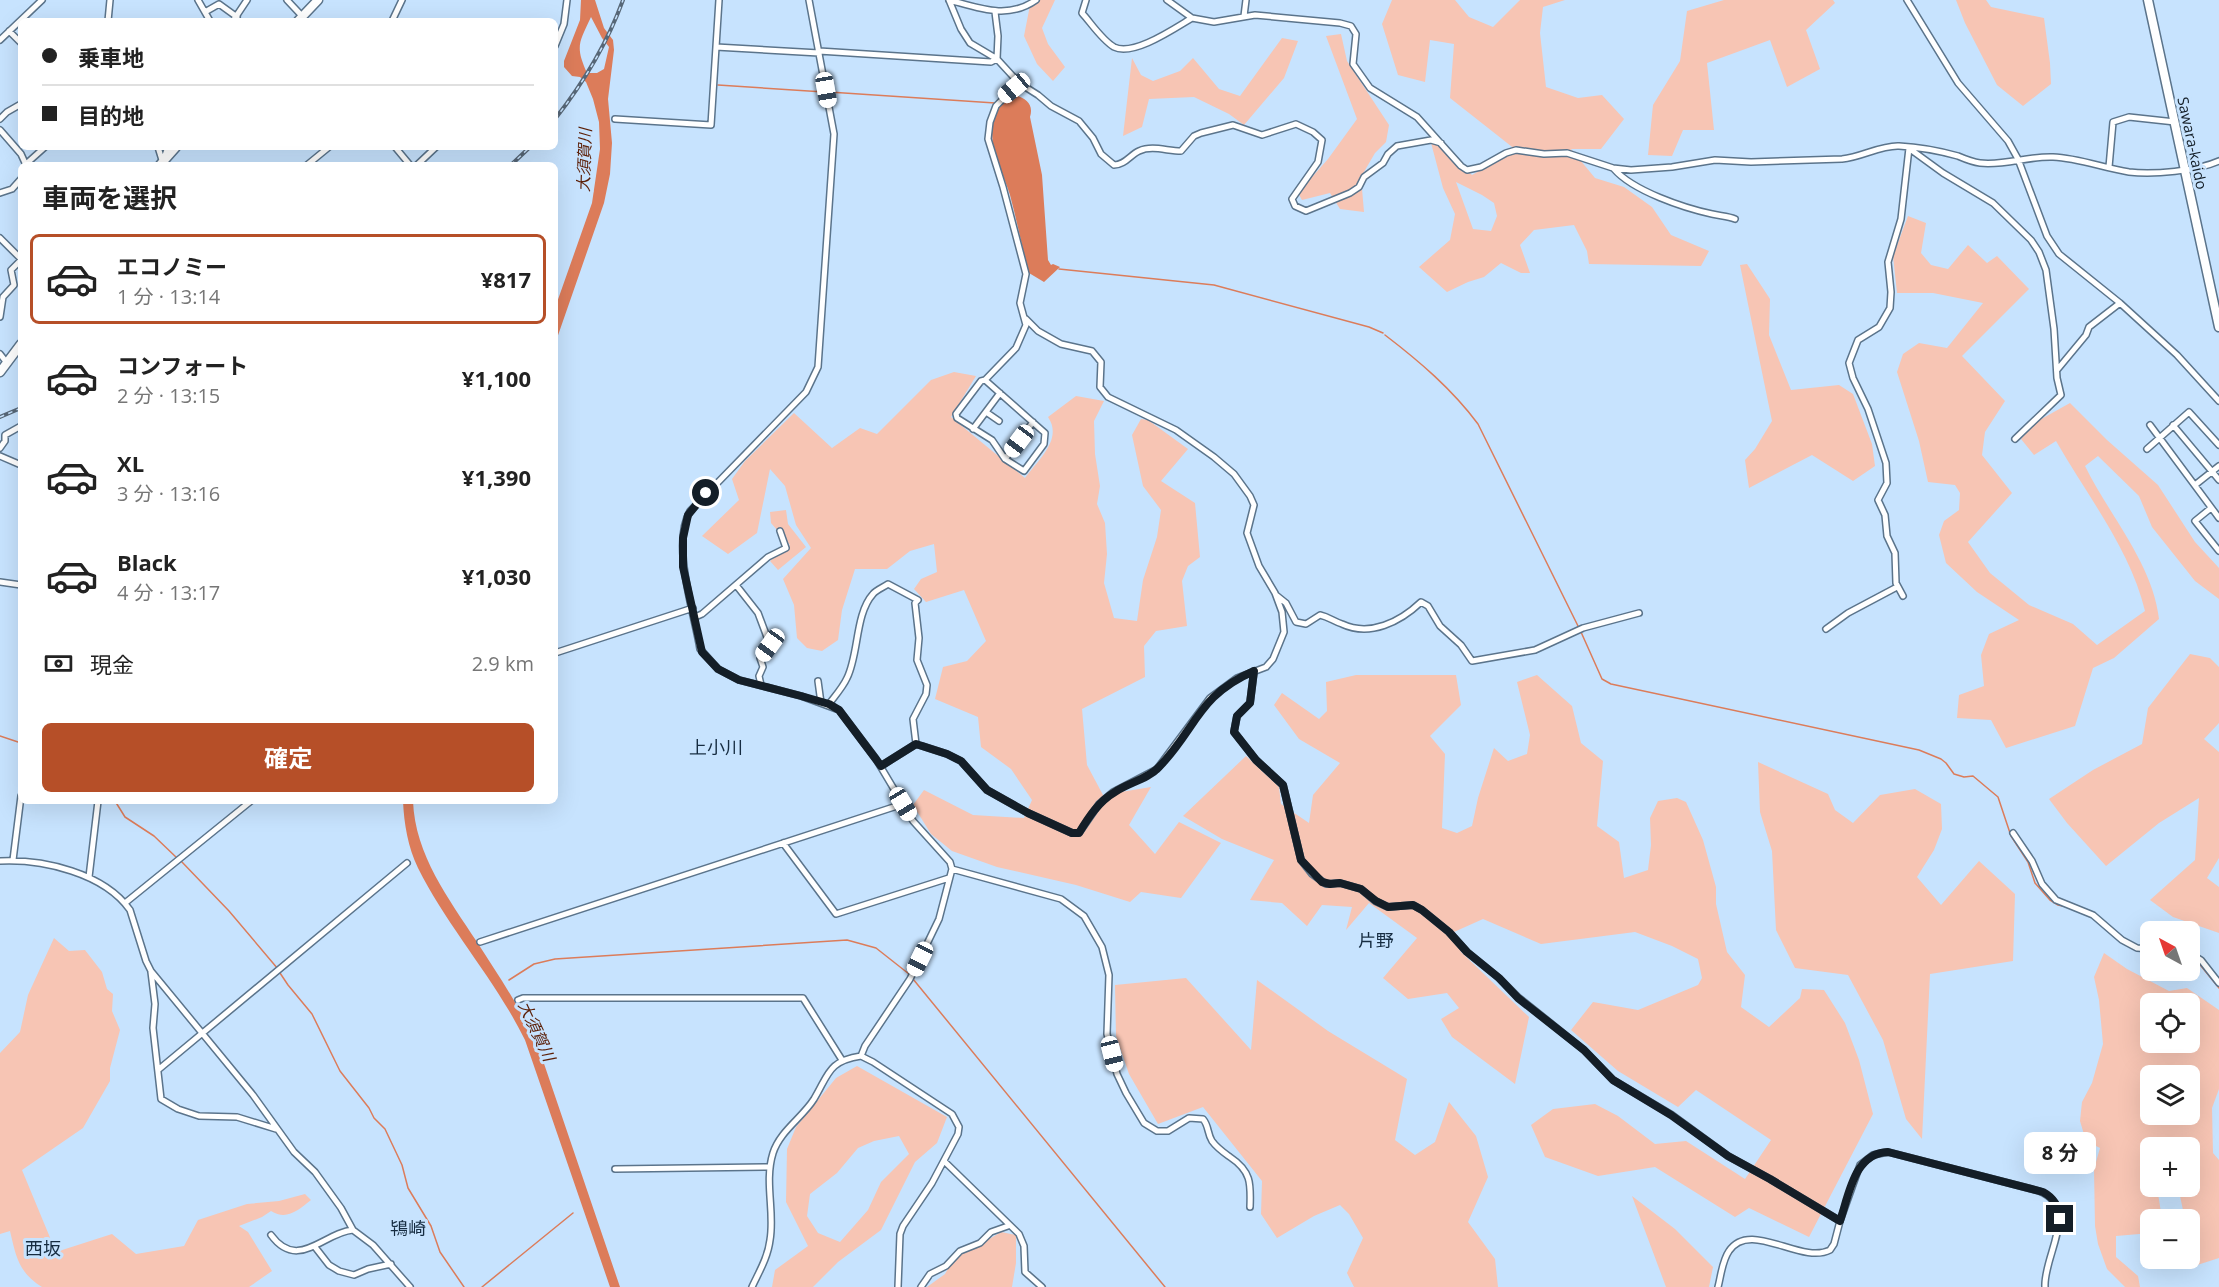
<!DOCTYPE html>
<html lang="ja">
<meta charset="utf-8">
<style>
body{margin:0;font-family:"Open Sans","Noto Sans JP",sans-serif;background:#f6f6f6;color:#222;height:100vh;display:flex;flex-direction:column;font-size:22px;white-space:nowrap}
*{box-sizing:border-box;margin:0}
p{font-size:20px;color:#767676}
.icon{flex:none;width:33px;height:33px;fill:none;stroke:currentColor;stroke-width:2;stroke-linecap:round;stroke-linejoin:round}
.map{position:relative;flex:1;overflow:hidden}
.drawer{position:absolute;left:18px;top:162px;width:540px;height:642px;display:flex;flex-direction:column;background:#fff;border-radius:9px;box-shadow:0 6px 24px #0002}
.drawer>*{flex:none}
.top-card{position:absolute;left:18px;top:18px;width:540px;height:132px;border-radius:9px;box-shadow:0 6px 24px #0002;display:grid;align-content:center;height:132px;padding:0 24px;background:#fff}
.needle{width:39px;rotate:320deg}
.buttons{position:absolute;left:2140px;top:921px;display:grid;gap:12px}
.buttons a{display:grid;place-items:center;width:60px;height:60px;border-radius:9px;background:#fff;box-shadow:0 6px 24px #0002;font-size:30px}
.end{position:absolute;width:27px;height:27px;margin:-14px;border:8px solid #141e27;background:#fff;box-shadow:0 0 0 3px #fff}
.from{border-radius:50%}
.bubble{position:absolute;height:42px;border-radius:9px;background:#fff;box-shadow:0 6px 24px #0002;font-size:20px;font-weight:700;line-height:42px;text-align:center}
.car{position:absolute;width:18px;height:36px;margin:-18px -9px;border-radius:8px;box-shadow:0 0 4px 2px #0007;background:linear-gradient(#fff 24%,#345 0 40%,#fff 0 76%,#345 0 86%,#fff 0)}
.top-card b{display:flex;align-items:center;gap:21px;height:57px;font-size:22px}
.top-card b+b{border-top:2px solid #e0e0e0}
.top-card i{width:15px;height:15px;background:#222}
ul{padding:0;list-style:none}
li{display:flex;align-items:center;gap:18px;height:90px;margin:0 12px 9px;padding:0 12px;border:3px solid transparent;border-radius:9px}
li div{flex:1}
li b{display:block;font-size:22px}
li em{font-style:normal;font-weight:700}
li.on{border-color:#b64f28}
li>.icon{width:54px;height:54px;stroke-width:1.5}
h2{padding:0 24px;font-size:27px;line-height:72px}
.pay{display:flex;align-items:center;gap:15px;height:66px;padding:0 24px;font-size:22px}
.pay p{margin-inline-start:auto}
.action{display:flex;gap:12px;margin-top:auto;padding:12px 24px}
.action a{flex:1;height:69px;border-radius:9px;background:#b64f28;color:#fff;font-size:24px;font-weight:700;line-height:69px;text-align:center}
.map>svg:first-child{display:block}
.green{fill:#f7c5b4;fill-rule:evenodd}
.water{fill:#dc7c5a;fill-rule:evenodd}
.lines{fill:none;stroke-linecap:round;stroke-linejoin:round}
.stream{stroke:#dc7c5a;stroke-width:1.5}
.minor-casing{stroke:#5b748b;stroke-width:8}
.highway-casing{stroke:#5b748b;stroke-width:11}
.minor{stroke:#fff;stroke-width:5}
.highway{stroke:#fff;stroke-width:8}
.rail-casing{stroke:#576777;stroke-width:4}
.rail{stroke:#c7e3fe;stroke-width:1.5;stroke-dasharray:4.5;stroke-linecap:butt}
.route{stroke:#141e27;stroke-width:8}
.labels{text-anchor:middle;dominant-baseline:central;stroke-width:6;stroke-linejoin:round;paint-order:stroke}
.street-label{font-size:15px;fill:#141e27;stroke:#c7e3fe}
.water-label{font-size:16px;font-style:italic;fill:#5b1e06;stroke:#c7e3fe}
.quarter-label{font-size:18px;fill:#162c41;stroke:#c7e3fe}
</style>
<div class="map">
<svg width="2219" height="1287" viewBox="0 0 2219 1287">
<rect width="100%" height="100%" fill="#c7e3fe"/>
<!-- green -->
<path class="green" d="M1031 0H1055L1042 28 1048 44 1065 67 1053 81 1037 64 1024 36Z
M1392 0H1455L1469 17 1493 27 1520 0H1565L1543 7 1540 33 1546 87 1578 98 1602 95 1624 119 1601 149H1571L1595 178 1624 187 1652 207 1671 235 1709 251 1701 266 1589 264 1587 251 1574 225 1534 230 1520 245 1530 273H1521L1501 263 1484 277 1468 282 1447 292 1419 267 1450 240 1455 214 1443 188 1430 139 1472 175 1516 150 1450 98 1454 44 1430 40 1425 82 1398 75 1382 24ZM1456 182 1482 195 1494 203 1497 216 1491 231 1473 229Z
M1724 0H1833L1835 3 1806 30 1820 69 1787 87 1770 40 1707 63 1714 130H1683L1672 156 1648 155 1653 105 1680 61 1687 11Z
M1956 0H1986L1991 7 2044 18 2050 63 2051 84 2023 106 1997 85 1965 23Z
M1341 34 1347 61 1389 125 1386 142 1375 153 1361 177 1364 212 1340 209 1330 193 1302 200 1298 193 1328 159 1357 119 1326 36Z
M1282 38 1298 41 1284 78 1244 125 1229 114 1194 97 1149 99 1142 127 1123 136 1132 58 1141 75 1153 81 1180 71 1193 58 1219 89 1240 96Z
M1908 216 1926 223 1921 253 1931 265 1948 269 1968 245 1987 263 1997 256 2029 289 1962 356 2005 401 1985 432 1982 455 2012 493 1968 542 1990 573 2029 605 2073 624 2097 645 2145 611C2131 551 2087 495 2056 441L2034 455 2021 439 2036 422 2070 403 2107 440 2158 485 2195 542 2219 568V599L2195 581 2152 527 2139 496 2098 456 2085 466C2109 515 2153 564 2159 619L2114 658 2093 668 2075 726 2006 748 1991 720 1957 718 1959 695 1984 686 1981 655 1989 634 2019 620 1977 592 1946 563 1939 535 1944 521 1959 510 1960 493 1955 485 1928 482 1919 441 1897 372 1903 354 1919 343 1947 348 1983 303 1933 293H1897L1893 256Z
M1747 264 1770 299 1769 335 1791 390 1839 385 1853 394 1872 444 1875 466 1853 481 1812 455 1749 488 1745 460 1755 449 1772 421 1740 265Z
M954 372 976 376 951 417 1025 478C1039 459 1063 439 1048 417L1076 396 1104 401 1094 421 1095 454 1100 486 1097 504 1105 523 1107 554 1104 583 1114 618 1137 621 1143 580 1157 537 1161 510 1143 486 1132 435 1141 419 1148 420 1188 449 1161 481 1195 503 1200 557 1188 566 1182 581 1187 626 1156 631 1144 646 1145 677 1082 709 1087 765 1103 795 1151 787 1129 825 1155 854 1179 822 1221 843 1181 898 1141 892 1130 902 1076 885 997 867 952 851 931 834 913 805 924 790 973 815 1024 818 1032 800 1011 769 981 747 978 717 935 699 943 667 967 661 986 641 964 590 926 602 914 589 921 579 937 572 934 544 910 551 887 569H855L842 610 838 640 822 651 807 648 797 638 794 605 783 579 811 548 796 525 785 486 770 469 757 533 728 554 702 536 739 500 732 479 745 461 794 413 832 448 860 428 877 434 931 380Z
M786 510 788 524 806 547 778 570 770 561 790 545 771 523 770 512Z
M2190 654 2210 658 2219 667V723L2204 739 2219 752V858L2207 878 2219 887V933L2173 917 2150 900 2195 860 2199 798 2159 823 2106 866 2067 823 2049 799 2093 770 2142 744 2148 708Z
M1356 675H1456L1461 705 1430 736 1445 754 1442 828 1457 833 1472 826 1478 798 1494 748 1508 761 1527 754 1530 735 1517 682 1537 675 1572 706 1581 743 1603 761 1597 826 1619 842 1624 878 1648 870 1651 845 1650 818 1658 801 1677 798 1686 802 1703 840 1716 887V904L1727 952 1745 975 1741 1007 1769 1027 1800 998 1802 989 1824 990 1845 1023 1859 1060 1873 1114 1809 1237 1749 1208 1735 1217 1655 1167 1598 1176 1545 1157 1531 1125 1553 1109 1595 1104 1618 1116 1655 1144 1686 1141 1745 1179 1771 1140 1696 1090 1678 1107 1618 1071 1571 1030 1593 1002 1638 1010 1698 985 1702 978 1698 959 1672 946 1635 932 1541 944 1483 919 1454 932 1461 952 1529 1017 1515 1084 1452 1037 1441 1019 1459 1008 1447 993 1408 999 1383 978 1417 938 1369 903 1346 930 1352 907 1322 905 1307 926 1282 903 1250 900 1274 860 1222 839 1183 816 1246 756 1279 787 1281 804 1309 823 1313 795 1340 763 1299 739 1274 705 1282 693 1319 719 1327 711 1326 682Z
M1758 762 1828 794 1835 810 1853 823 1880 795 1915 789 1941 804 1942 829 1934 850 1917 877 1941 905 1979 861 2015 894 2013 961 1930 974 1922 1139 1906 1119 1883 1040 1848 975 1795 968 1776 930 1772 851 1760 812Z
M54 938 69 951 85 950 102 972 107 989 113 994 112 1011 120 1030 110 1068V1081L83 1128 22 1170 56 1252 112 1234 136 1254 184 1246 198 1220 247 1204 279 1201 305 1194 311 1200C298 1210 287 1221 271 1211L262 1217 239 1226 248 1232 272 1271 249 1287H42C18 1272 16 1256 10 1231L0 1234V1053L20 1032 28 995Z
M2104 953 2127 969 2169 991 2187 988 2219 1010V1089L2212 1108 2213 1153 2219 1160V1258L2191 1267 2190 1220 2185 1219 2178 1187 2190 1186V1148H2151V1186L2157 1187 2162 1219 2151 1220V1233L2116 1236V1257L2138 1276 2140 1287H2125L2107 1269 2098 1244 2095 1226 2094 1169 2100 1148 2086 1141 2080 1121 2082 1102 2092 1083 2103 1044 2099 1000 2094 977ZM2151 1004H2190V1042H2151ZM2151 1076H2190V1114H2151Z
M1186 978 1251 1050 1257 980 1328 1031 1407 1079 1395 1140 1415 1155 1435 1142 1449 1102 1476 1136 1488 1177 1468 1222 1495 1259 1498 1287H1354L1347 1273 1363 1238 1349 1214 1340 1205 1314 1216 1277 1238 1261 1214 1262 1181 1203 1107 1158 1124 1129 1074 1116 1036 1115 985Z
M857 1066 947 1117 937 1143 915 1162 881 1230 838 1262 813 1287H772L775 1270 808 1246 786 1202 787 1149 796 1127 836 1078ZM899 1136 909 1154 881 1182 868 1210 840 1242 818 1233 807 1216 810 1194 837 1173 858 1148 874 1141Z
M1632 1196 1675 1229 1713 1267 1709 1287H1666Z
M1001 1232 1016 1235V1263L1012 1287H927L945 1274 953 1260 967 1250 981 1244Z"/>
<!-- water -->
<path class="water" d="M581 0H595L604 28 613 40 614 50 608 99 612 143 610 174 604 203 555 344V308L592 203 600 149 599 122 593 99 586 82 580 77 572 76 564 67V61L580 20ZM591 17 602 38 609 47 604 69 597 73H587C575 46 579 43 591 17Z
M1015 95C1026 99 1034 104 1030 117L1042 175 1048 260 1051 265 1053 264 1060 267 1044 282 1029 273C1022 247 1017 221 1010 195 1003 171 988 148 993 122 996 108 1003 101 1015 95Z
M403 801H413C415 855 449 899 477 942 499 976 521 1009 538 1046L620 1287H610L525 1040C495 979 448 928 418 868 408 847 404 824 403 801Z"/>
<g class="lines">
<!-- stream -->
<path class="stream" d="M718 85 824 92
M829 92 995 103
M1059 269 1214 285 1369 327 1383 333
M1385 335C1419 361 1452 389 1478 424L1579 628
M1581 632 1602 679 1611 684 1919 750 1941 759 1946 763 1954 774 1964 777 1973 776 1998 797 2011 836 2028 862 2035 883 2050 900 2058 905 2067 907
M0 736 21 743
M115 801 125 817 154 836 177 858
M181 861 229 911 278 969
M2197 961 2219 988
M280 973 288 985 312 1014 340 1071 369 1108 374 1118 385 1129 402 1165 408 1188 431 1226 440 1252 464 1287
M913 979 1165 1287
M509 980 534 964 555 959 847 940 876 948 909 974
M482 1287 573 1213"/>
<!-- minor casing -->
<g class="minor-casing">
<path id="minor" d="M198 0 210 21
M287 0 302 16
M949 0 961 29 970 43 997 59 1019 83 1038 95 1051 106 1079 121 1093 138 1101 154 1114 165C1125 165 1130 155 1139 151 1152 145 1167 151 1181 151L1194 136 1201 133 1233 125 1262 135 1296 124 1313 132 1322 140 1318 162 1292 199 1295 206 1306 211 1350 193 1359 187 1364 177 1383 163 1388 154 1397 146 1431 140 1441 143
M949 0C979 8 1008 20 1036 0
M1086 0 1082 13C1091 23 1102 40 1114 47 1133 57 1175 28 1192 18
M1167 0 1192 18 1214 22 1255 15 1340 23 1351 26 1356 34 1353 64 1370 88 1417 117 1461 166 1467 170 1481 167 1506 153 1516 150 1544 154 1567 153 1613 168 1631 170 1672 167 1715 160 1751 162 1842 159C1862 157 1881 145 1899 146 1918 147 1940 151 1958 156 1965 159 1972 162 1980 163 2004 166 2028 156 2053 157 2079 158 2103 168 2129 172 2153 175 2197 171 2219 161
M1907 0 1958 83 2008 141 2018 159 2047 236 2059 254 2120 303 2177 355 2219 401
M205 12 219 4 237 17
M995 12 998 36 997 59
M1244 16 1246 0
M108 21 110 0
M233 21 247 0
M392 21 402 0
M9 31 21 43
M0 40 42 0
M555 46 564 24 567 0
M716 47 819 53
M819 51 991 62 997 59
M0 119 7 112 21 104
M615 119 711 125 719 0
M0 130 21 154 26 165
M158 147 162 160
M395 147 410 165
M1910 149 1943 173 1993 203 2031 240 2039 252 2046 270 2054 329 2057 378 2061 395 2015 439
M164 158 168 147
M26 164 45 147
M307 165 329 147
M417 165 436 147
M2109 167 2113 122 2129 117 2175 122
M1614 169C1633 191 1684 208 1712 214 1720 216 1728 216 1735 219
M0 193 12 189 21 179
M0 238 21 259
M0 317 3 297 14 285 11 270 21 260
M0 354 7 363
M2057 370 2086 335 2089 327 2120 303
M985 380 981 381 956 414 957 418 992 440 1005 459 1024 471 1044 444 1045 433 985 380 1016 348 1026 325 1020 303 1026 274 1003 187 988 139 990 122 996 106 1019 83
M986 412 999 421
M2150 425 2219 518
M2173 425 2219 480
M973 429 1000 393
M0 448 5 441V435L21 426
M2147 449 2189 412 2219 445
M0 456 21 465
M1005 459 1033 422
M2195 485 2219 466
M2211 508 2195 521 2219 551
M0 582 21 585
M736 585 758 613 770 645 760 658 763 667 759 676 761 685
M1276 595 1286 603 1296 622 1306 624 1320 615C1329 617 1333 621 1342 624 1370 637 1400 622 1421 602L1428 606 1440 626 1461 645 1472 661 1535 650 1583 628 1639 613
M1903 596 1896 583 1895 553 1887 536 1885 515 1878 500 1887 483 1886 463 1868 409 1853 378 1849 363 1858 340 1879 327 1890 308 1891 292 1888 262 1901 219 1909 148
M695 617 702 614 768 557 786 548 780 531
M1826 629 1848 613 1897 587
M555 653 693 608
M1254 671 1250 703 1237 716 1234 732 1256 760 1283 785 1301 860 1312 874 1326 884 1340 883 1361 889 1375 901 1388 907 1413 905 1422 910 1449 932 1467 952 1499 978 1518 997 1584 1050 1613 1080 1672 1115 1728 1156 1770 1179 1840 1221
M818 681 821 703
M829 704C835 696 843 687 847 678 859 654 855 614 873 594 876 590 884 587 888 584L918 600 915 603 919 638 917 660 927 685 926 694 913 719 916 744
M881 766 916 744 947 754 961 761 987 790 1028 813 1072 833H1079L1099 804 1113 792 1157 769 1210 698 1237 678 1266 667 1273 659 1284 632 1282 612 1275 593 1259 566 1247 533 1254 505 1250 496 1234 474 1214 457 1176 430 1108 397 1100 387 1101 362 1092 351 1061 344 1038 331 1026 319
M2013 833 2032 861 2042 884 2056 900 2093 915 2122 940 2137 948 2151 949
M783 843 836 914 949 878
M13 860 21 796
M0 861C43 859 104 873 130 910L146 961 151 971 253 1095 294 1152 315 1172 341 1208 353 1230 373 1245 410 1287
M952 869 1061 899 1084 916 1102 947 1109 975 1107 1034 1117 1074 1126 1093 1144 1123 1157 1131H1168L1189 1118 1203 1119C1209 1126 1207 1133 1212 1141 1217 1148 1223 1152 1230 1157 1251 1171 1251 1183 1250 1207
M89 877 98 801
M125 903 251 801
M480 942 903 804
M2190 953 2201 960 2219 983
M151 972 155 1004 153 1028 161 1099 178 1109 199 1116 237 1117 276 1129
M518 1000 523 998H803L842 1060
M861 1056 873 1062 952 1114 959 1127 958 1134 932 1183 903 1226 900 1234 898 1287
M158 1070 407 863
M944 1161 1019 1234 1024 1246 1025 1272 1042 1287
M615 1169 770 1167
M271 1235C298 1272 324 1232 353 1230
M315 1247 329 1265 339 1271 354 1275 368 1269 391 1264
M752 1287C759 1272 768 1257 770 1240 775 1212 764 1182 773 1153 780 1131 802 1118 814 1099 829 1074 828 1061 861 1056L865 1046 910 979 939 919 952 869 950 862 913 821 876 759 839 710 801 696 739 680 718 669 700 649C694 612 671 544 690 511L806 392 818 367 834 134 809 0
M921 1287 930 1274 946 1266 960 1251 980 1243 991 1232 1008 1226
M1718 1287C1721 1276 1722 1261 1729 1251 1750 1219 1801 1265 1830 1250L1834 1244 1840 1221 1860 1165 1873 1155 1888 1152 2039 1191C2081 1208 2043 1256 2045 1287"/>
</g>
<!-- highway casing -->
<g class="highway-casing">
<path id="highway" d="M2148 0 2219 327
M298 21 318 0
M160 165 176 147
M0 372 21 344"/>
</g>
<!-- minor -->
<use href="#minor" class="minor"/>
<!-- highway -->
<use href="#highway" class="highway"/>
<!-- rail casing -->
<g class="rail-casing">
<path id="rail" d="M555 119C584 82 607 44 623 0
M511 165 530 147
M0 417 21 408"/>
</g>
<!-- rail -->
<use href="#rail" class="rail"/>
</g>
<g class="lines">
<!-- route -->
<path class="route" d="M706 493 688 515 683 538V567L702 652 718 669 739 680 801 696 829 704 839 710 881 766 916 744 947 754 961 761 987 790 1028 813 1072 833H1079C1088 818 1099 801 1115 792 1128 783 1148 779 1159 767 1196 729 1198 695 1254 671L1250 703 1237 716 1234 732 1256 760 1283 785 1301 860 1322 882 1330 884 1340 883 1361 889 1376 901 1388 907 1413 905 1422 910 1449 932 1467 952 1499 978 1518 998 1584 1050 1613 1080 1671 1115 1728 1156 1770 1179 1840 1221C1849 1195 1854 1153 1888 1152L2043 1192C2054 1198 2059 1206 2060 1219"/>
</g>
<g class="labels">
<!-- street labels -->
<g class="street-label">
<text transform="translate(2193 143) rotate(78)">Sawara-kaido</text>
</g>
<!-- water labels -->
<g class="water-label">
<text transform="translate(584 160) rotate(-88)">大須賀川</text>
<text transform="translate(537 1031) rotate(65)">大須賀川</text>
</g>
<!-- quarter labels -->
<g class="quarter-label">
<text x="716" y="747">上小川</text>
<text x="1376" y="940">片野</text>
<text x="408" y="1228">鴇崎</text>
<text x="43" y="1248">西坂</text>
</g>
</g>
</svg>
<div class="buttons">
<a><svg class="needle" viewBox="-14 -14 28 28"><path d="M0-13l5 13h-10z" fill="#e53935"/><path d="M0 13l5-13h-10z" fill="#767676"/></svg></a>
<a><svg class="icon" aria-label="locate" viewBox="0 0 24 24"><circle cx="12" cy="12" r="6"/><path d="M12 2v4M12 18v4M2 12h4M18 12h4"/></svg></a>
<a><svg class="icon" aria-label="layers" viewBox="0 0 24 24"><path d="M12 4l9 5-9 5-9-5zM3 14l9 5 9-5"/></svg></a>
<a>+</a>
<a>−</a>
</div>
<i class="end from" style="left:706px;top:493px"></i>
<i class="end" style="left:2060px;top:1219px"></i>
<div class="bubble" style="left:2024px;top:1132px;width:72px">8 分</div>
<i class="car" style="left:1014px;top:88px;rotate:230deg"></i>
<i class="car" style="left:826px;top:90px;rotate:170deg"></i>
<i class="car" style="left:1019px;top:441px;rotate:217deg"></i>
<i class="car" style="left:770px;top:645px;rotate:216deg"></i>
<i class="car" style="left:903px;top:804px;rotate:149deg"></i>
<i class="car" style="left:920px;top:959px;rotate:206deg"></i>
<i class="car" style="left:1112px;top:1054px;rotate:166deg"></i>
<div class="top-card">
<b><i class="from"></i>乗車地</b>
<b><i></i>目的地</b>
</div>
<section class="drawer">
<h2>車両を選択</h2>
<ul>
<li class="on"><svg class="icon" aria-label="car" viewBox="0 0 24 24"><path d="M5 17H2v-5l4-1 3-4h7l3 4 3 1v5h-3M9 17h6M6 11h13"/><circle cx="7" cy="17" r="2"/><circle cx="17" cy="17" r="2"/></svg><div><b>エコノミー</b><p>1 分 · 13:14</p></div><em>¥817</em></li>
<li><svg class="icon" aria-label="car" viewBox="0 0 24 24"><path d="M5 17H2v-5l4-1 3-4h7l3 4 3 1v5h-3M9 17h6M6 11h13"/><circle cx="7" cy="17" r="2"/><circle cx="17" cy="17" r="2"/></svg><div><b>コンフォート</b><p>2 分 · 13:15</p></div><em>¥1,100</em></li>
<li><svg class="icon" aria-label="car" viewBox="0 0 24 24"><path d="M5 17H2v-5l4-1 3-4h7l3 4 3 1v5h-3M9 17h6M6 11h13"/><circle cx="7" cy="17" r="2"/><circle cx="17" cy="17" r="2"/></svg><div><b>XL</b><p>3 分 · 13:16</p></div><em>¥1,390</em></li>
<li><svg class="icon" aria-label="car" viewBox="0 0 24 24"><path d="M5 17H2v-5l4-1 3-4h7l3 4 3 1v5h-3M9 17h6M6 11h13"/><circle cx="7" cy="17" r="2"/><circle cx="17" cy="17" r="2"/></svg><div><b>Black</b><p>4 分 · 13:17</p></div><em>¥1,030</em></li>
</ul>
<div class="pay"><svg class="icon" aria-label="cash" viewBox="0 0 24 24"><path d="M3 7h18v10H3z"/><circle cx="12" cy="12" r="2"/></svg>現金<p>2.9 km</p></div>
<div class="action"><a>確定</a></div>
</section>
</div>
